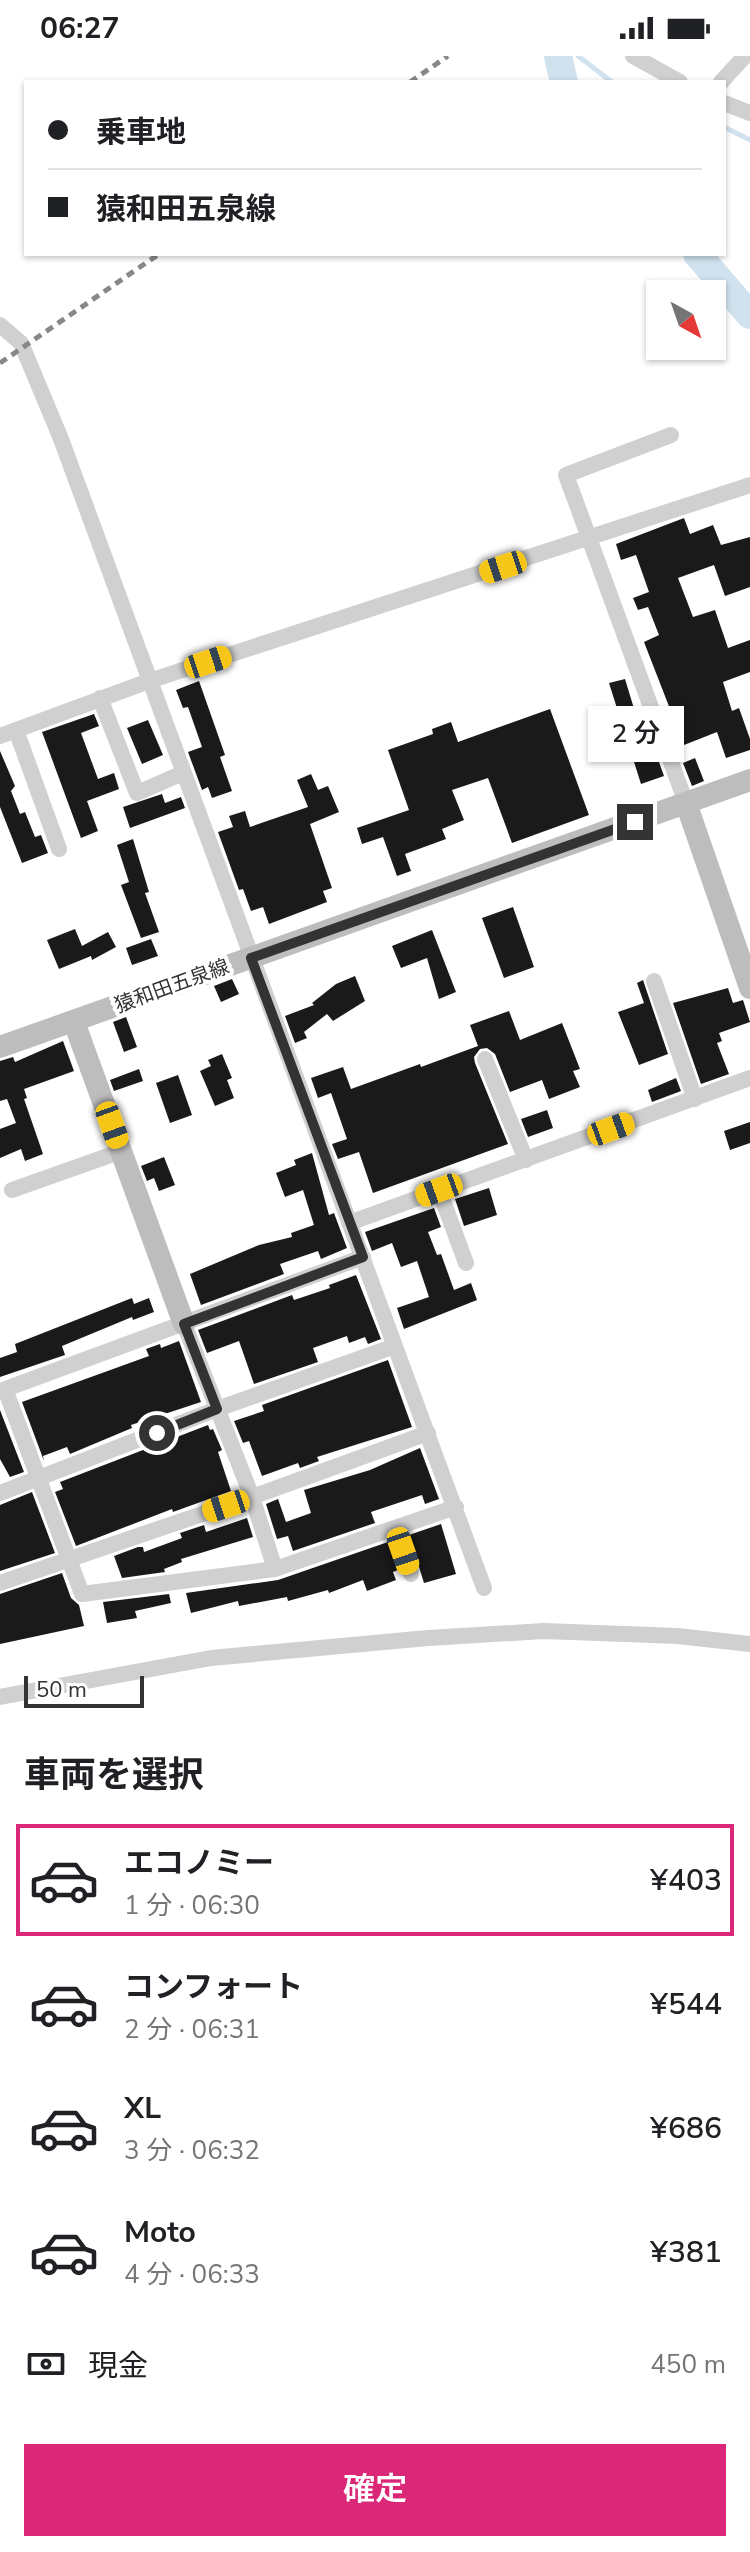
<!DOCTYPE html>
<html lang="ja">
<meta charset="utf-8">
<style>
body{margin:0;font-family:"Nunito Sans","Noto Sans JP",sans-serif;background:#f2f2f2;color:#202124;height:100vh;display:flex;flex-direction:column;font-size:30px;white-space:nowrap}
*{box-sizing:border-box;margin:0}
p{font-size:26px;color:#757577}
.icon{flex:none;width:44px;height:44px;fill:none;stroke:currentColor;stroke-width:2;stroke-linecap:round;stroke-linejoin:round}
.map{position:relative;height:1672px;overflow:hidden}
.side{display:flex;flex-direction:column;background:#fff;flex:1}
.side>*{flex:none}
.hud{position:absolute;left:24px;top:24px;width:702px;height:176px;border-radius:0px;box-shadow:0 2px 6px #0004;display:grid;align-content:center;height:176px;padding:0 24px;background:#fff}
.needle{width:52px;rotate:140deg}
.buttons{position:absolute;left:646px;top:224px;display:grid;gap:16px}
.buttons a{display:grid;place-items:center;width:80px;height:80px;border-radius:0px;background:#fff;box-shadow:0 2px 6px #0004;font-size:40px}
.scale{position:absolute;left:24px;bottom:20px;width:120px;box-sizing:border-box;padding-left:8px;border:4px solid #333;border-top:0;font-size:22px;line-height:28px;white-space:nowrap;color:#333;-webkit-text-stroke:6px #fff;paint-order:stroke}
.end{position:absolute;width:36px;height:36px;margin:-18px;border:10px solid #333;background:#fff;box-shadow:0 0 0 4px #fff}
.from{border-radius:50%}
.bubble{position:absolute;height:56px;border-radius:0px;background:#fff;box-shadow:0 2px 6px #0004;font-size:26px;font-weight:600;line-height:56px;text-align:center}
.car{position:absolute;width:24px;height:48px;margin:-24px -12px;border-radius:10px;box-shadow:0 0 6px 2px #0007;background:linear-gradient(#f5c518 24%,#345 0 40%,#f5c518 0 76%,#345 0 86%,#f5c518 0)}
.hud b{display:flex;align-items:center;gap:28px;height:76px;font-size:30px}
.hud b+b{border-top:2px solid #e0e0e0}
.hud i{width:20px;height:20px;background:#202124}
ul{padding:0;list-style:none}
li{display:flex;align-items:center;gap:24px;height:112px;margin:0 16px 12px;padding:0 8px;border:4px solid transparent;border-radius:0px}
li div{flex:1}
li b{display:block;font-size:30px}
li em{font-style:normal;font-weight:600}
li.selected{border-color:#db2777}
li>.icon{width:72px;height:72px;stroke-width:1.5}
h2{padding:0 24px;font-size:36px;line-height:96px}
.pay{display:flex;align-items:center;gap:20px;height:88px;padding:0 24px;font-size:30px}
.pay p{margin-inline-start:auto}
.button{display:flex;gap:16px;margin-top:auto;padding:16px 24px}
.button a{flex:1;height:92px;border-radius:0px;background:#db2777;color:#fff;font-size:32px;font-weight:600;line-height:92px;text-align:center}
.status{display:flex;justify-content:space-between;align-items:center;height:56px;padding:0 40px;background:#fff;direction:ltr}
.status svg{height:22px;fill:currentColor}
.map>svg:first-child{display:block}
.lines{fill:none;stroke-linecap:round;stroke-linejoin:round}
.stream{stroke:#cfe2ee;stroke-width:5}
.river{stroke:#cfe2ee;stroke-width:28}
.building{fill:#1a1a1a}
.street{stroke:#d0d0d0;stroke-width:16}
.secondary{stroke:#bdbdbd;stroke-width:22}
.rail{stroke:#888;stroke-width:5;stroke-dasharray:8 6;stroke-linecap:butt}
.route{stroke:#333;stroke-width:10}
.labels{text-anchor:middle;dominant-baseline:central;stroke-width:8;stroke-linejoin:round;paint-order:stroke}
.street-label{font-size:20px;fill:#333;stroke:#fff}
</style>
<div class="status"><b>06:27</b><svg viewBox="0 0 49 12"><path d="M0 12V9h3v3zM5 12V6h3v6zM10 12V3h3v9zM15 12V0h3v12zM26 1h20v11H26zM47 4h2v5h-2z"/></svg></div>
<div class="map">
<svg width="750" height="1672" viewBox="0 0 750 1672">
<rect width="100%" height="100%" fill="#fff"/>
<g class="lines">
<!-- stream -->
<path class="stream" d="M578 0 612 26
M724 71 750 84"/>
<!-- river -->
<path class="river" d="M558 0 564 26
M697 198 750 259"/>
</g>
<!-- building -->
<path class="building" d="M684 462 690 478 713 469 721 489 750 481V531L725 540 714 509 678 522 693 561 715 554 728 592 750 584V616L723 626 732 655 739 652 750 683V694L726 702 717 676 684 689 644 586 659 579 648 551 638 554 633 542 649 536 636 499 621 504 616 488Z
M625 623 639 669 645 667 664 720 641 728 609 627Z
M199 625 225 699 220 701 232 735 212 742 208 731 202 734 188 696 202 691 188 651 183 652 176 634Z
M550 653 589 759 512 787 488 722 452 734 464 764 442 773 446 783 405 798 411 815 397 820 383 781 362 788 357 772 409 754 388 694 433 678 432 673 451 666 458 686Z
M94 658 99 670 81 677 98 723 114 717 119 733 87 745 98 775 81 782 42 676Z
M148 664 163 699 142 708 127 672Z
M0 695 15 730 11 735 20 758 25 756 35 781 41 779 48 797 22 807 0 751Z
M695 702 704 725 692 730 683 707Z
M311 718 318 734 328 730 339 756 310 768 332 832 323 835 327 846 269 868 263 851 251 855 243 833 239 834 218 776 233 771 229 760 245 755 250 771 308 751 297 724Z
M162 738 165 747 181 741 185 752 130 772 123 751Z
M133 783 149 836 145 837 159 876 141 882 121 829 129 826 117 789Z
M513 851 534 911 504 922 482 862Z
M75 873 82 890 108 876 116 891 92 904 91 900 59 913 47 884Z
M432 874 456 936 439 943 427 902 401 912 392 890Z
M151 883 158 900 132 909 126 892Z
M355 920 365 945 333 965 327 958 304 976 307 982 295 987 285 960 314 949 312 947 336 928Z
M232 923 239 938 221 946 214 930Z
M643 924 668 998 639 1009 618 956 644 947 637 927Z
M728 932 733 947 743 944 750 966 719 977 722 985 717 987 729 1018 701 1028 673 947Z
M509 955 520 984 562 967 580 1013 573 1015 580 1031 549 1043 542 1024 510 1036 495 998 487 992 480 993 474 1001 475 1007 508 1088 373 1137 359 1096 338 1103 332 1088 347 1083 331 1037 318 1042 311 1022 343 1011 351 1033 420 1008 421 1011 478 990 470 969Z
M126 961 137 991 124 996 113 966Z
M63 985 74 1015 24 1033 27 1042 24 1043 43 1098 25 1105 21 1093 0 1102V1073L16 1067 7 1043 0 1045V1005L13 1001 15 1006Z
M222 998 232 1022 227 1024 234 1042 215 1050 200 1015 211 1010 208 1004Z
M139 1013 143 1025 114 1035 110 1024Z
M178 1019 192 1059 170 1067 156 1027Z
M676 1022 681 1035 652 1046 648 1034Z
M547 1054 553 1072 528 1081 521 1063Z
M750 1066V1087L730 1094 724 1075Z
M312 1097 329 1159 334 1157 347 1192 321 1203 318 1195 280 1208 284 1218 201 1249 190 1218 259 1189 292 1181 291 1177 314 1169 303 1134 285 1141 276 1117 296 1109 294 1104Z
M164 1101 175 1129 159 1135 154 1122 147 1125 141 1110Z
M489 1132 497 1159 464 1170 455 1143Z
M434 1152 441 1171 428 1176 437 1199 441 1198 454 1234 471 1227 477 1244 404 1273 397 1252 429 1241 417 1205 401 1211 392 1187 372 1195 365 1176Z
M356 1219 381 1283 368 1288 365 1281 349 1287 347 1280 313 1292 318 1306 254 1328 239 1285 207 1297 198 1274 292 1239 294 1244 330 1232 329 1229Z
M132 1242 134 1248 149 1242 154 1256 133 1264 132 1261 62 1290 65 1299 0 1321V1302L17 1296 15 1288Z
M179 1285 201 1346 131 1369 132 1372 70 1398 67 1391 43 1400 44 1405 22 1346 149 1300 146 1293 160 1288 161 1292Z
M388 1304 412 1371 317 1401 319 1405 300 1412 298 1407 262 1420 249 1385 243 1387 234 1365 264 1355 262 1349Z
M0 1354 24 1416 10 1421 0 1403Z
M208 1369 210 1374 213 1373 222 1394 218 1396 231 1435 173 1456 172 1453 76 1490 55 1436 63 1433 60 1426Z
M420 1392 439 1443 425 1448 422 1439 371 1456 375 1467 293 1495 288 1480 277 1483 266 1448 278 1443 286 1466 311 1457 304 1434 370 1414Z
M32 1436 55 1497 0 1515V1449Z
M247 1462 253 1481 181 1503 182 1506 164 1513 165 1516 122 1522 114 1500 138 1491H143L144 1496 182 1482 180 1477 204 1469 206 1476Z
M441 1468 456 1518 424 1527 409 1479Z
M388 1486 398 1514 393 1516 396 1524 367 1535 363 1524 329 1537 328 1534 288 1545 287 1541 239 1550 238 1545 191 1557 186 1537 278 1524Z
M62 1517 71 1542 79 1549 84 1570 0 1588V1538Z
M169 1538 171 1547 135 1555 137 1562 107 1567 103 1546Z"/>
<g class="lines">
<!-- street -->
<path class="street" d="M633 0 680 26
M721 26 745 0
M724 47 750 57
M0 269 21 287 61 383 484 1532
M671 379 566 419 686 747
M100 642 137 737 183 717
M16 674 59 793
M0 680 149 625 750 429
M654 925 695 1043
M485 1003 526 1104
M12 1134 122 1095
M439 1134 466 1207
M349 1167 750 1022
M184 1268 252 1441 275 1513
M5 1333 82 1538 275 1513 456 1451
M0 1335 363 1201
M0 1437 217 1353 395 1290
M395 1472 411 1518
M0 1527 252 1441 428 1377
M0 1641 211 1602 428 1582 544 1575 678 1580 750 1588"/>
<!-- secondary -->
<path class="secondary" d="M686 747 750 932
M74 966 184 1268
M0 991 750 724"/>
<!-- rail -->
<path class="rail" d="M410 26 448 0
M0 307 159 198"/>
</g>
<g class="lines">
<!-- route -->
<path class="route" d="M157 1377 217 1353 184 1268 363 1201 251 902 635 766"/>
</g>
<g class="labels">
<!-- street labels -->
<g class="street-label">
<text transform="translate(172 930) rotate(-20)">猿和田五泉線</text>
</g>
</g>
</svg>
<div class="buttons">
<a><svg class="needle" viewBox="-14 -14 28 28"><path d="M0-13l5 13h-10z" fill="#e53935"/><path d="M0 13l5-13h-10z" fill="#757577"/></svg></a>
</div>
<div class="scale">50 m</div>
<i class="end from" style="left:157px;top:1377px"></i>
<i class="end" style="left:635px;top:766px"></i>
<div class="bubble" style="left:588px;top:650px;width:96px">2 分</div>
<i class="car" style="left:503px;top:511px;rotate:252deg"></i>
<i class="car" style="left:208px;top:606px;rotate:72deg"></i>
<i class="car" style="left:112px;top:1069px;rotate:160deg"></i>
<i class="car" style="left:611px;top:1073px;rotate:70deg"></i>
<i class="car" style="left:439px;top:1134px;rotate:250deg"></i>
<i class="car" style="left:226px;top:1450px;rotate:252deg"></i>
<i class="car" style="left:403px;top:1495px;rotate:161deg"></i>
<div class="hud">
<b><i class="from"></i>乗車地</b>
<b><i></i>猿和田五泉線</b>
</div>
</div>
<section class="side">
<h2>車両を選択</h2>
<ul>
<li class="selected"><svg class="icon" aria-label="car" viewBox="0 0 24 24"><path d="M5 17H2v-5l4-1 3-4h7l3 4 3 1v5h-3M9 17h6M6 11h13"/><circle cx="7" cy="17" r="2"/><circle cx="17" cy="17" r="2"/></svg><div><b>エコノミー</b><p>1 分 · 06:30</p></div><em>¥403</em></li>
<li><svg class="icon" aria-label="car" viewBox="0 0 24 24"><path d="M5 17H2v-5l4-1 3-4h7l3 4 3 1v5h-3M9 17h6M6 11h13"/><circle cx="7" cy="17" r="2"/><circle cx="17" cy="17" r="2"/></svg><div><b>コンフォート</b><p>2 分 · 06:31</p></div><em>¥544</em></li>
<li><svg class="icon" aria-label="car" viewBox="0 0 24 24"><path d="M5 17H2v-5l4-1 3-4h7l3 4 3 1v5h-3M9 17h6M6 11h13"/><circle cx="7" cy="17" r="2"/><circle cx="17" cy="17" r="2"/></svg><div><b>XL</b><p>3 分 · 06:32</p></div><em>¥686</em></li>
<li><svg class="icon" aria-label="car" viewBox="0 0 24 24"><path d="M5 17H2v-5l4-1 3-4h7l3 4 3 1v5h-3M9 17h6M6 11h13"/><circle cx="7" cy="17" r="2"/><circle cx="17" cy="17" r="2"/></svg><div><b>Moto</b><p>4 分 · 06:33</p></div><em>¥381</em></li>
</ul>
<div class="pay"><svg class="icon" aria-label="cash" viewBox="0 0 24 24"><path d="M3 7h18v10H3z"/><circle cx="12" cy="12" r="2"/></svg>現金<p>450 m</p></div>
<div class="button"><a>確定</a></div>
</section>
